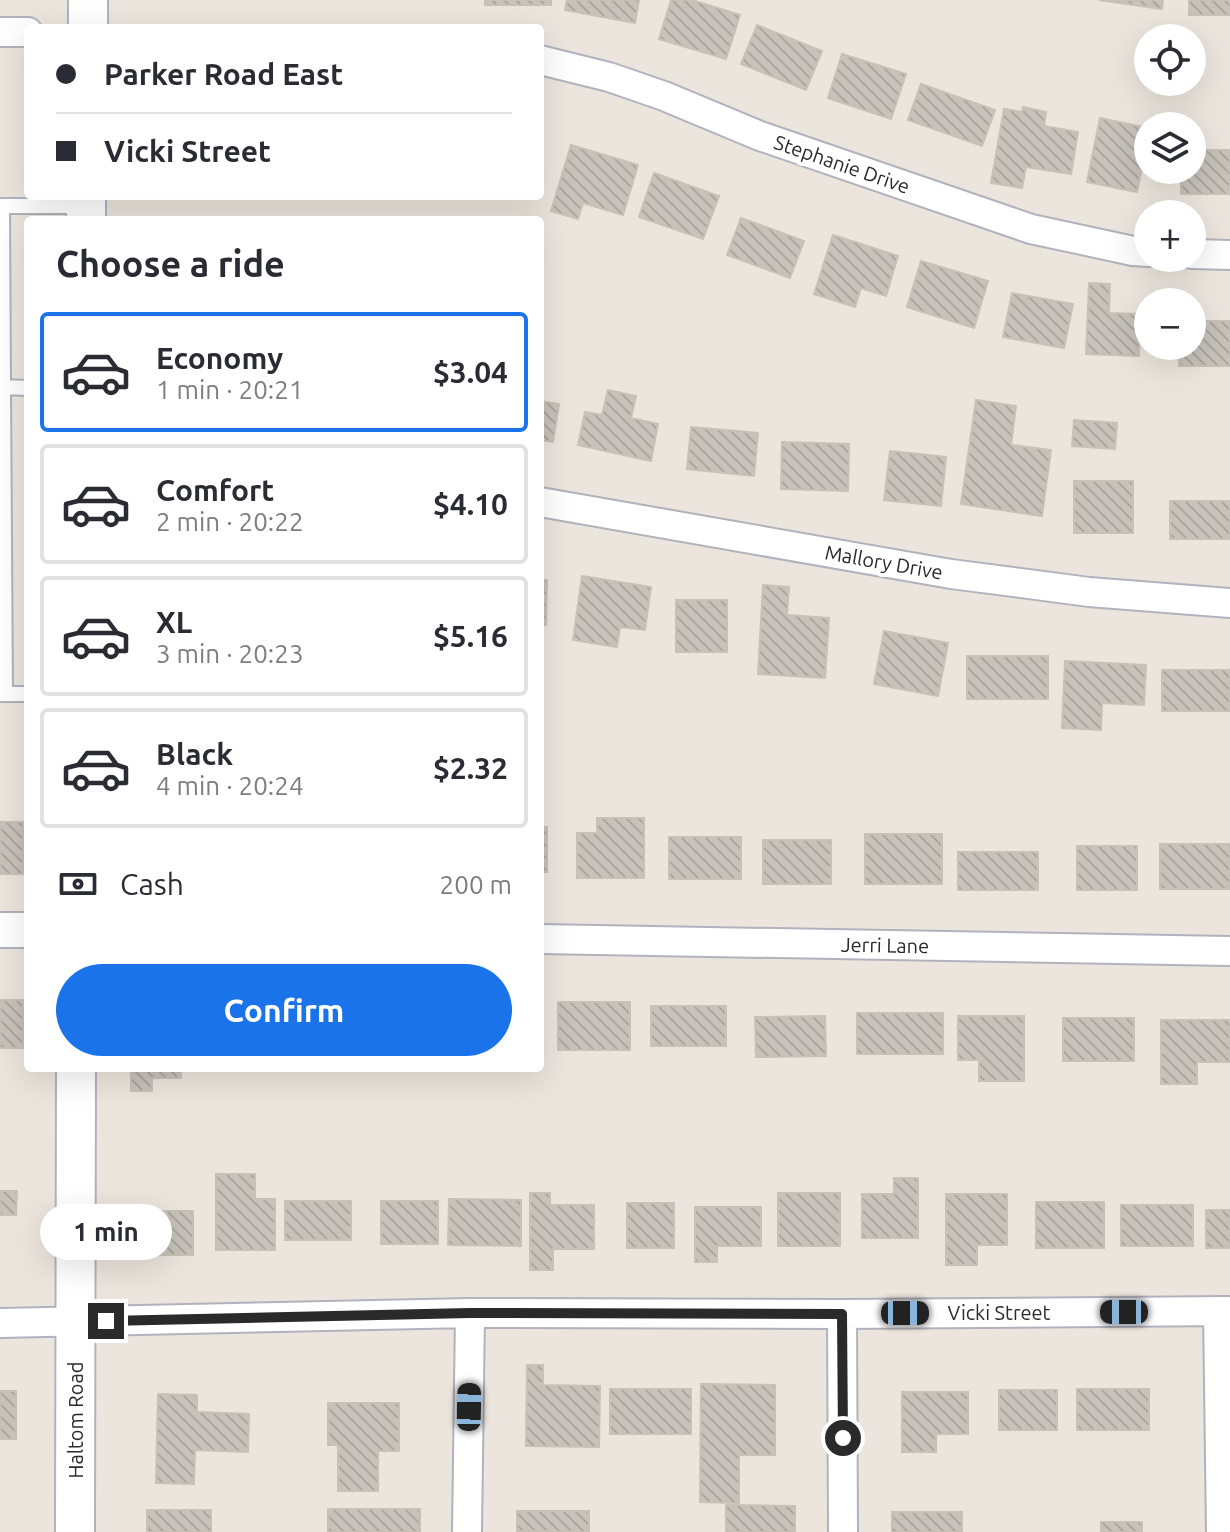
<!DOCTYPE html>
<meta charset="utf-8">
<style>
body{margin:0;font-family:Ubuntu,sans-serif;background:#f2f2f3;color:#2b2b33;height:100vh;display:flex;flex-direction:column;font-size:30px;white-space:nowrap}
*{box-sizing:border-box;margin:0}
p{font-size:26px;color:#7c7c81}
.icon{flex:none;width:44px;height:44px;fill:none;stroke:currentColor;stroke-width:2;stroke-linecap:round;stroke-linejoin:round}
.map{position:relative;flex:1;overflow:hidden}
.details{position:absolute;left:24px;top:216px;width:520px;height:856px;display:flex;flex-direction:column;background:#fff;border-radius:8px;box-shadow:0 8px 32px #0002}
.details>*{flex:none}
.guide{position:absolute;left:24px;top:24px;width:520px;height:176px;border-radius:8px;box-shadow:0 8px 32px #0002;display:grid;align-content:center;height:176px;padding:0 32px;background:#fff}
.fabs{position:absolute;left:1134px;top:24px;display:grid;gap:16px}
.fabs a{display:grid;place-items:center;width:72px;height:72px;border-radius:50%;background:#fff;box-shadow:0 8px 32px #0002;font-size:40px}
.end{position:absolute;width:36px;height:36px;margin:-18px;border:10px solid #2a2a2a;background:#fff;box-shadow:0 0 0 4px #fff}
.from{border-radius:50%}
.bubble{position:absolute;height:56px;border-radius:28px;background:#fff;box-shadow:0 8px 32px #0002;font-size:26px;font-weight:700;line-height:56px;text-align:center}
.car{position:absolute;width:24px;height:48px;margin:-24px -12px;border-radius:10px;box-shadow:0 0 6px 2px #0007;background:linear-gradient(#222 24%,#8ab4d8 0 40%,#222 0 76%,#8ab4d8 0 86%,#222 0)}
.guide b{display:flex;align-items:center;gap:28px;height:76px;font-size:30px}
.guide b+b{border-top:2px solid #e1e1e2}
.guide i{width:20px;height:20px;background:#2b2b33}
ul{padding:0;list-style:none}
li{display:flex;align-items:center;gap:24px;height:120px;margin:0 16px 12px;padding:0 16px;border:4px solid #e1e1e2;border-radius:8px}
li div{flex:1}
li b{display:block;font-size:30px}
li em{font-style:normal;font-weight:700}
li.selected{border-color:#1a73e8}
li>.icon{width:72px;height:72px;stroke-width:1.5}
h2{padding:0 32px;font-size:36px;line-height:96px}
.pay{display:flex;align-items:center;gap:20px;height:88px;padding:0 32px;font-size:30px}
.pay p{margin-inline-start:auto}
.primary-button{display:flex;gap:16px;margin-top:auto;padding:16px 32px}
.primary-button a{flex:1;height:92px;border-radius:48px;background:#1a73e8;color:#fff;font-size:32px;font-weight:700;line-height:92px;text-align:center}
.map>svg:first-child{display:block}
.building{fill:url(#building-back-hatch);stroke:#c8c1b6;stroke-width:2}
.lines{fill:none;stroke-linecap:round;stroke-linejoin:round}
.service-casing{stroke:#b0b3be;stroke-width:18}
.minor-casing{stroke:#b0b3be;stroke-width:32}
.tertiary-casing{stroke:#b0b3be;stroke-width:38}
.secondary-casing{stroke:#b0b3be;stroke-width:42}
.service{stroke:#fff;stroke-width:14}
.minor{stroke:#fff;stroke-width:28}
.tertiary{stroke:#fff;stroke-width:34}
.secondary{stroke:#fff;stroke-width:38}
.route{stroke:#2a2a2a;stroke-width:10}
.labels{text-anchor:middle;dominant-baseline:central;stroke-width:8;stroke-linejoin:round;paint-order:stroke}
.street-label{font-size:20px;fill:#2a2a2a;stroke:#fff}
</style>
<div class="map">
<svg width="1230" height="1532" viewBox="0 0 1230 1532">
<defs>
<pattern id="building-back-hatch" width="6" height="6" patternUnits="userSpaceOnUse" patternTransform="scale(2)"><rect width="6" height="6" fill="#c7c3bb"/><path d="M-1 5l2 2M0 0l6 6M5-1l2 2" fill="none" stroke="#aba8a1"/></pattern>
</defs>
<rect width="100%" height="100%" fill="#ece5dd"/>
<!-- building -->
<path class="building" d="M485 0H551V5H485Z
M567 0H639L635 23 565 10Z
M671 0H692L740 15 726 59 659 39Z
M1099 0H1163L1162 9Z
M1189 0H1230V15H1189Z
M757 25 822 51 806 90 741 64Z
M842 54 906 74 891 119 828 98Z
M921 84 995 110 982 146 908 120Z
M1023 107 1046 112 1044 126 1078 132 1071 174 1026 167 1022 188 991 183 1004 109 1022 112Z
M1100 118 1148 128V139L1137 192 1087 182Z
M571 145 638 165 623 215 583 203 578 219 551 211Z
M1192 150H1230V194H1181V170H1192Z
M654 173 719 196 703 239 639 217Z
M741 218 804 241 790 278 727 255Z
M833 235 898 256 886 296 861 288 855 307 814 294Z
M921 261 988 281 974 328 907 307Z
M1089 283 1110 284 1109 313 1140 314 1139 356 1086 354Z
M1012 293 1073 304 1064 348 1003 337Z
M1192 321H1230V366H1179V346H1192Z
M608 390 636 396 631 418 658 424 651 461 578 445 585 412 602 415Z
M976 400 1016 406 1011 445 1051 450 1042 516 961 504Z
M540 401 559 404 553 442 540 440Z
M1074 420 1117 423 1115 449 1072 446Z
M691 427 758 433 754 476 687 469Z
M782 442 849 444 848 491 781 489Z
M890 451 946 457 941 506 884 500Z
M1074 481H1133V533H1074Z
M1170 501H1230V539H1170Z
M582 576 651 587 645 630 620 627 617 647 573 640Z
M540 580H547L546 625H540Z
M763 585 789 587 787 615 829 618 825 678 758 674Z
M676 600H727V652H676Z
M884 631 948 643 938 696 874 684Z
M967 656H1048V699H967Z
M1065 661 1146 665 1144 705 1102 703 1101 730 1062 728Z
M1162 670H1230V711H1162Z
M597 818H644V878H577V833H597Z
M0 822H23V874H0Z
M540 827H547V872H540Z
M865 834H942V884H865Z
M669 837H741V879H669Z
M763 840H831V884H763Z
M1160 844H1230V889H1160Z
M1077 846H1137V890H1077Z
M958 852H1038V890H958Z
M0 1000H23V1048H0Z
M558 1002H630V1050H558Z
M651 1006H726V1046H651Z
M857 1013H943V1054H857Z
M825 1016 826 1056 756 1057 755 1017Z
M958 1016H1024V1081H979V1060H958Z
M1063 1018H1134V1061H1063Z
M1161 1020H1230V1062H1197V1084H1161Z
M131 1068H181V1078H152V1091H131Z
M216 1174H255V1199H275V1250H216Z
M894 1178H918V1238H862V1194H894Z
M0 1191H17L16 1215H0Z
M530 1193H550V1205H594V1249H553V1270H530Z
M778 1193H840V1246H778Z
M946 1194H1007V1245H977V1265H946Z
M449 1199 521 1200V1246L448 1245Z
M285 1201H351V1240H285Z
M381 1201H438V1244H381Z
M1036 1202H1104V1248H1036Z
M627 1203H674V1248H627Z
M1121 1205H1193V1246H1121Z
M695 1207H761V1246H717V1262H695Z
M1206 1210H1230V1248H1206Z
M118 1211H193V1255H118Z
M527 1365H543V1385L600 1386 599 1447 526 1446Z
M701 1384 775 1385V1455H739V1503L700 1502Z
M610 1389H691V1434H610Z
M1077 1389H1149V1430H1077Z
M999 1390H1057V1430H999Z
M0 1391H16V1439H0Z
M902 1392H968V1434H936V1452H902Z
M158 1394 197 1395V1412L249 1414 248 1452 195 1450 194 1484 156 1483Z
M328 1403H399V1451H378V1491H338V1445H328Z
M726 1505 795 1506V1532H726Z
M328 1509H420V1532H328Z
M147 1510H211V1532H147Z
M517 1511H589V1532L517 1531Z
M892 1512H962V1532H892Z
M1101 1522H1142V1532H1101Z"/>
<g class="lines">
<!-- service casing -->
<g class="service-casing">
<path id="service" d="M0 387H3L2 206H85
M0 694H28
M5 694 3 387 28 388"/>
</g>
<!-- minor casing -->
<g class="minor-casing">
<path id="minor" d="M0 32H28
M540 60 609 77 664 96 760 136 1031 229 1133 251 1148 252
M1192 254 1230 255
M540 502 951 574 1089 592 1230 603
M540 939 1230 951
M1218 1311 1221 1532
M842 1314 843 1532
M0 1323 470 1313 842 1314 1230 1311
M467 1532 470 1313"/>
</g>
<!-- tertiary casing -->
<g class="tertiary-casing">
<path id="tertiary" d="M0 930H28"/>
</g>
<!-- secondary casing -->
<g class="secondary-casing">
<path id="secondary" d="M88 28V0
M86 220V196
M75 1532 76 1068"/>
</g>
<!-- service -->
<use href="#service" class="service"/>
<!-- minor -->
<use href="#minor" class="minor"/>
<!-- tertiary -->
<use href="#tertiary" class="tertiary"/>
<!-- secondary -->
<use href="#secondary" class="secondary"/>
</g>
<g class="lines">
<!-- route -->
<path class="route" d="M106 1321 470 1313 842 1314 843 1438"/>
</g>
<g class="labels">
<!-- street labels -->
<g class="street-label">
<text transform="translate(842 164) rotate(19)">Stephanie Drive</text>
<text transform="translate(884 562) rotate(10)">Mallory Drive</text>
<text transform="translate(885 945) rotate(1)">Jerri Lane</text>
<text x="999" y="1312">Vicki Street</text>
<text transform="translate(75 1420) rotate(-90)">Haltom Road</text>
</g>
</g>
</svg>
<div class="fabs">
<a><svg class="icon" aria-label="locate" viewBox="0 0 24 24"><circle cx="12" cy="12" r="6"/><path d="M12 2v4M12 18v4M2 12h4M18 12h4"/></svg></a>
<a><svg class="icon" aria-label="layers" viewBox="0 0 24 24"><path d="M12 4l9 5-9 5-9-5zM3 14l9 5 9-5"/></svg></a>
<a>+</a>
<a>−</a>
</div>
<i class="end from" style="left:843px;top:1438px"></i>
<i class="end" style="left:106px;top:1321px"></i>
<div class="bubble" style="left:40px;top:1204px;width:132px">1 min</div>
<i class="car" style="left:1124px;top:1312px;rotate:270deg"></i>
<i class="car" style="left:905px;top:1313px;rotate:90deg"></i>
<i class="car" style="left:469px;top:1407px;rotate:1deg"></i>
<div class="guide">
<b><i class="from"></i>Parker Road East</b>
<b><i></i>Vicki Street</b>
</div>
<section class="details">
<h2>Choose a ride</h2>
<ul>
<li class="selected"><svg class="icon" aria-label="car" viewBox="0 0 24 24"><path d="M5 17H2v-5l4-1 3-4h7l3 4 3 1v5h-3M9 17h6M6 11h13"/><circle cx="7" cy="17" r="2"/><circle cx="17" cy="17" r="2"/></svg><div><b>Economy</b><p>1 min · 20:21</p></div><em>$3.04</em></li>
<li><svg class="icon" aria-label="car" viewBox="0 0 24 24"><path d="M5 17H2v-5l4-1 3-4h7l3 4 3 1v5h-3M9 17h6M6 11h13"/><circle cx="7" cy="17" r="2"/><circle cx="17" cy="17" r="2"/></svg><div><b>Comfort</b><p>2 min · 20:22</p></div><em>$4.10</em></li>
<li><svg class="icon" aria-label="car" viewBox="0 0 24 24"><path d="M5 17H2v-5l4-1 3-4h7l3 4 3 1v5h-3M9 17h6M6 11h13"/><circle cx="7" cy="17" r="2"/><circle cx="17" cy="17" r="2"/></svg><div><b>XL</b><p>3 min · 20:23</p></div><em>$5.16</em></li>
<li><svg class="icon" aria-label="car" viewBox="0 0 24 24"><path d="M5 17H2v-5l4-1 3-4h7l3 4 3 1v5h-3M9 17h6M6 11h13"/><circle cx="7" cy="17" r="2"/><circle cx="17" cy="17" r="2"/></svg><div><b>Black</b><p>4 min · 20:24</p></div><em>$2.32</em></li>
</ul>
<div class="pay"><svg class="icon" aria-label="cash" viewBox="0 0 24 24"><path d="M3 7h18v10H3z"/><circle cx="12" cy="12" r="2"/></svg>Cash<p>200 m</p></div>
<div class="primary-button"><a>Confirm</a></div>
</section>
</div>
